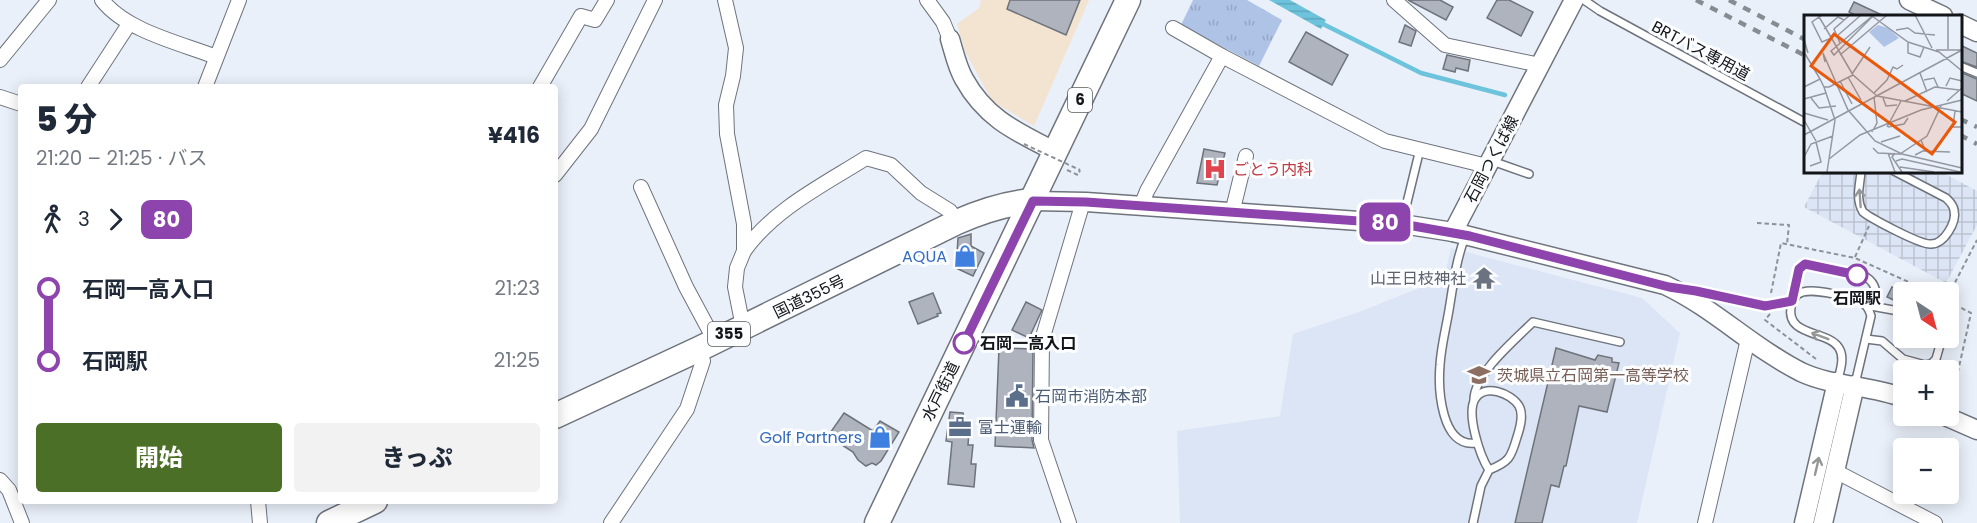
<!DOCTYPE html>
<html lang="ja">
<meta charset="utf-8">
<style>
:root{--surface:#fff;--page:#f2f2f3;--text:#1f2937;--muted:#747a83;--accent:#4c6f27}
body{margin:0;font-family:Poppins,"Noto Sans JP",sans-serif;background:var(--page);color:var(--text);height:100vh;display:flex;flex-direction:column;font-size:22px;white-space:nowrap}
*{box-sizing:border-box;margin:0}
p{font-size:20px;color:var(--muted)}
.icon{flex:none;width:33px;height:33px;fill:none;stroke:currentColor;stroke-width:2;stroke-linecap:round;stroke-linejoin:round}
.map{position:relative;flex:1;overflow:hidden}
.sheet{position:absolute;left:18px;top:84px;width:540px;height:420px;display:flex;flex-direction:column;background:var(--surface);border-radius:6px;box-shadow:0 3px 15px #0003}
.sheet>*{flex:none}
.badge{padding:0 12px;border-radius:9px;font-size:21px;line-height:39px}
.needle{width:39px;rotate:144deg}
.controls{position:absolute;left:1893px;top:282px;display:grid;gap:12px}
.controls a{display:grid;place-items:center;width:66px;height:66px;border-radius:6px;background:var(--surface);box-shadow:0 3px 15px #0003;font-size:30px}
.map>.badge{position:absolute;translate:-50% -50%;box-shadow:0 0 0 3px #fff}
.legs{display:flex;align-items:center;gap:9px;height:66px;padding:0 18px;font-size:20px}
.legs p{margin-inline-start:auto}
.overview{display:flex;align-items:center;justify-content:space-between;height:102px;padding:0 18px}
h1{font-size:33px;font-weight:800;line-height:45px}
.action{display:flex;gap:12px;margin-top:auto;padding:12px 18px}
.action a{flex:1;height:69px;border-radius:6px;background:var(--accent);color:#fff;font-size:24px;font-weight:800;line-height:69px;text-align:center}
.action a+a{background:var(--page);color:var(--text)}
ul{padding:0 18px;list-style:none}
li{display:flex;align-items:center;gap:21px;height:72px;font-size:22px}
li i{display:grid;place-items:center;width:9px;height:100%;margin:0 8px;background:currentColor}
li i::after{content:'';width:15px;height:15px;margin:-8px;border:4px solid;border-radius:50%;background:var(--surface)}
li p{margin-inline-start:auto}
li:first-child i{background:linear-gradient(#0000 50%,currentColor 0)}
li:last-child i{background:linear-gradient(currentColor 50%,#0000 0)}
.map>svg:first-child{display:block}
.commercial{fill:#f3e3d1}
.industrial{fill:url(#industrial-grid)}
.built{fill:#dce5f5}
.park{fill:url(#park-tufts)}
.water{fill:url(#water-rules)}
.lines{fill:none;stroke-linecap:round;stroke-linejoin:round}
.stream{stroke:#6ec3dc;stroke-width:4.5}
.building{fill:#aeb3bd;stroke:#6e737b;stroke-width:1.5}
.lane-casing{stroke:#6e737c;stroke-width:10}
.street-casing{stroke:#6e737c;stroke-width:16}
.secondary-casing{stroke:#6e737c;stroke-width:21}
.highway-casing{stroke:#6e737c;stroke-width:27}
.path{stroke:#8d9198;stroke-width:2;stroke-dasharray:4.5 3;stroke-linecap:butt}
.lane{stroke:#fff;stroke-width:7}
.street{stroke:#fff;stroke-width:14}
.secondary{stroke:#fff;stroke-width:18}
.highway{stroke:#fff;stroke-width:24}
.rail{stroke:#878c92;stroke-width:4.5;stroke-dasharray:8 8;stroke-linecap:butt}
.path-bridge{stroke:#8d9198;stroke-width:2;stroke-dasharray:4.5 3;stroke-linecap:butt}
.oneway{stroke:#959697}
.line-1-casing{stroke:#fff;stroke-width:14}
.line-1{stroke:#8e44ad;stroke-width:9}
.stop-1-dot{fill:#fff;stroke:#8e44ad;stroke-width:3}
.labels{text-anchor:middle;stroke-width:6;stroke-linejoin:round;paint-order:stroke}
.shield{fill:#fcfdff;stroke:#595b5d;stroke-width:1.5}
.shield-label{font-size:15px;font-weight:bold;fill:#131518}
.street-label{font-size:16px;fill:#131518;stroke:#fcfdff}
.health-label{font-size:16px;fill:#be3a42;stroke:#fcfdff;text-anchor:start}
.shop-label{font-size:16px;fill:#366cbe;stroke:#fcfdff;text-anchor:end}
.worship-label{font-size:16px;fill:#5b616d;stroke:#fcfdff;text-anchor:end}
.stop-label{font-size:16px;font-weight:bold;fill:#131518;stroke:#fcfdff}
.education-label{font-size:16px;fill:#785e54;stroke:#fcfdff;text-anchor:start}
.service-label{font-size:16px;fill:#4e5e75;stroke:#fcfdff;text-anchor:start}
.inset-road{fill:none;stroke:#9498a0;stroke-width:1.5}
.view{fill:#e8590c;fill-opacity:0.15;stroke:#e8590c;stroke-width:3}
.inset-edge{fill:none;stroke:#131518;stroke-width:3}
</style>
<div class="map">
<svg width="1977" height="523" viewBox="0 0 1977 523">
<defs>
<pattern id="industrial-grid" width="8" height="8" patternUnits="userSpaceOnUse" patternTransform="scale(1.5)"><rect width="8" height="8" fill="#dce5f5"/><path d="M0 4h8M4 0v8" fill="none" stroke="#bcc4d1"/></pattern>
<pattern id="park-tufts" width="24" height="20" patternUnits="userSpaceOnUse" patternTransform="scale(1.5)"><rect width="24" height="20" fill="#afc3e6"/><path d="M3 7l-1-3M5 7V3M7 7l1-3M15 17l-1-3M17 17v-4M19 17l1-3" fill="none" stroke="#96a7c5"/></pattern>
<pattern id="water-rules" width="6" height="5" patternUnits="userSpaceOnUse" patternTransform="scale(1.5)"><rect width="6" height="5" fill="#6ec3dc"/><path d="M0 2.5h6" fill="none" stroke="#5ea7bc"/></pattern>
</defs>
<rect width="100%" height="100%" fill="#eaf0fa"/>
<path class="commercial" d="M981 0H1089L1034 126 992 101 965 51 957 24 979 8Z"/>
<path class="industrial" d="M1823 171H1940L1977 191V225L1946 283 1804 207Z"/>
<path class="built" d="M1451 248 1642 298 1680 333 1637 523H1180L1177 431 1280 416 1293 334 1359 312 1444 278Z"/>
<path class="park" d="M1193 0H1247L1282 20 1259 66 1181 25Z"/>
<path class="water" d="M1269 0H1290L1326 20 1321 29Z"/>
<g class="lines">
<path class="stream" d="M1319 22 1421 73 1505 95"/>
</g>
<g class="building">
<path d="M1010 0H1080L1066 35 1007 9Z"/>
<path d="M1408 0H1440L1453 7 1446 20Z"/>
<path d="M1497 0H1509L1533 12 1521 36 1487 18Z"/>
<path d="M1854 2 1884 16H1857L1849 12Z"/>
<path d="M1405 25 1416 31 1411 46 1399 42Z"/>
<path d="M1306 32 1348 55 1332 85 1289 62Z"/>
<path d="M1960 45 1977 53V67L1960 61Z"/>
<path d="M1447 55 1470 60 1468 71 1456 68 1455 72 1443 69Z"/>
<path d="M1960 72 1977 79V101L1960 93Z"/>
<path d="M1204 149 1225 153 1217 185 1197 183Z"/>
<path d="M971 234V246L984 253 973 276 956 268 958 238Z"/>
<path d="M1892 287 1904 293V305L1887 297Z"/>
<path d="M933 293 941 313 937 314 938 316 918 324 909 302Z"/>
<path d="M1026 302 1042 310 1029 338 1012 330Z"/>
<path d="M999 348 1033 349 1032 440 1034 448 995 446Z"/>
<path d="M1556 348 1595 360 1598 355 1612 358V362L1619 363 1607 412 1579 406 1566 466H1564L1559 487 1551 485 1542 523H1515Z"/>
<path d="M950 412 963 413 969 431 968 445H973L971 464H976L974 487 948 484 952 442 946 441Z"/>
<path d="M844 413 873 431 880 421 899 432 881 461 876 465 872 463 866 466 858 460 853 452 828 436Z"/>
</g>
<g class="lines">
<g class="lane-casing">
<g id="lane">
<path d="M1584 0 1600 11 1806 123"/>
<path d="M1960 66 1977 73"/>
<path d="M1492 161 1529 174"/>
<path d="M1861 171C1860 186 1855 198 1863 212 1872 219 1919 244 1930 244 1944 245 1957 222 1954 210 1953 204 1950 202 1946 198L1894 171"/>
<path d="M1402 223 1420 149"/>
<path d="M1465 237C1456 260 1453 286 1449 310 1446 328 1441 347 1440 365 1438 389 1441 448 1476 443"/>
<path d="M1687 290C1726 295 1751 311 1792 301L1799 269 1805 264 1866 277C1877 284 1877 294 1875 306"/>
<path d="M1871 306 1904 312"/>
<path d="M1866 339 1882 341 1903 359 1925 365 1931 364 1936 359 1942 338"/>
<path d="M1838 380C1840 370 1845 358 1839 348 1828 330 1786 337 1791 307 1792 302 1793 299 1797 295 1808 285 1845 297 1859 300 1866 305 1869 308 1871 316L1855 384"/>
<path d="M1474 399C1475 373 1515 340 1533 322L1620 342"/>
<path d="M1473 523 1481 486 1489 470C1480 456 1466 414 1475 399 1484 383 1511 393 1519 406 1524 415 1520 428 1517 437 1511 458 1509 462 1489 470"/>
</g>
</g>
<g class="street-casing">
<g id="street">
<path d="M102 0C126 31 180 43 216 57"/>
<path d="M725 0 736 48 733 76 726 105 727 134 744 224V251L737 268 735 287 743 327"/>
<path d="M927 0 943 22 950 39"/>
<path d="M1394 0 1445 45 1540 65"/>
<path d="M1173 28 1222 56 1385 141 1487 166"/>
<path d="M0 60 49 0"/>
<path d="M88 87 129 24"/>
<path d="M205 87 239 0"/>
<path d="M540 87 581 16 595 20 607 0"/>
<path d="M0 97 21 104"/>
<path d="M555 175 591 129 655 0"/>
<path d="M641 187 686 287 715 341"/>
<path d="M1141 206 1147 191 1222 56"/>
<path d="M1232 213 1246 156"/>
<path d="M744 251C774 209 823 185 866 158L891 165 921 193 950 211 957 222"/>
<path d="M1835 471 1935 523"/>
<path d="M0 480 9 490 22 523"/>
<path d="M258 501 260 523"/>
<path d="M611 523 687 409 703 361 699 349"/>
<path d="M1069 523 1041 440 1042 340 1083 202"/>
<path d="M1705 523 1748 339"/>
</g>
</g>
<g class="secondary-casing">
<g id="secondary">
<path d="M1909 0 1943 16"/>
<path d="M1960 24 1977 32"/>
<path d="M950 39C954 52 957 67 964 79 986 119 1017 132 1056 152"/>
<path d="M1033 201 1086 202 1402 224 1453 232 1665 285C1714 308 1753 348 1801 372 1833 387 1871 385 1904 398"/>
<path d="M1453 232 1574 0"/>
<path d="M1945 416 1977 430"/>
<path d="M1804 523 1837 382"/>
<path d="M1823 523 1855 385"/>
</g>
</g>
<g class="highway-casing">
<g id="highway">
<path d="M555 416 699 349 957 222C982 211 1006 203 1033 201"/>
<path d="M329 523 375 501"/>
<path d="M877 523 1128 0"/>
</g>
</g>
<g class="path">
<path d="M1067 170 1078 175 1080 170"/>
<path d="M1757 223 1789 225 1787 244"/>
<path d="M1855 257 1869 226"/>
<path d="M1771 293 1781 243 1855 258 1931 292"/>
<path d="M1948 296 1977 240"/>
<path d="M1948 301 1971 313 1951 403"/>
<path d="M1770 314 1765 320 1816 359V362"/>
</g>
<use href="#lane" class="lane"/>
<use href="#street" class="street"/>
<use href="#secondary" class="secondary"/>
<use href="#highway" class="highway"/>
<g class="rail">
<path d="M1696 0 1806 56"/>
<path d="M1729 0 1806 40"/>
<path d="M1960 119 1977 127"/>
<path d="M1960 135 1977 144"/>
</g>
<path class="path-bridge" d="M1024 144 1080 170"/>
</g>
<defs><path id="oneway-shaft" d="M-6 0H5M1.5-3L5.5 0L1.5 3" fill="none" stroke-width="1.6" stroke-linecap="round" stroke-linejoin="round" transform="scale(1.5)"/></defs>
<g class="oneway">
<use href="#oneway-shaft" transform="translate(1860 198) rotate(-94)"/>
<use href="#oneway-shaft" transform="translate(1820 336) rotate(-159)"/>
<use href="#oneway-shaft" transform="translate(1817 466) rotate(-77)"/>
</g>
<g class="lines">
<g class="line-1-casing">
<path id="line-1" d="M964 343 1033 201 1086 202 1402 224 1470 236 1669 287 1696 291 1765 306 1792 301 1799 269 1805 264 1857 275"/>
</g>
<use href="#line-1" class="line-1"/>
</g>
<defs>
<g id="hospital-bare" transform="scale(1.8)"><path d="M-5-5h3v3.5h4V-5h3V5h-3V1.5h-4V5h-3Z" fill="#e0444e" stroke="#fcfdff" stroke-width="2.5" paint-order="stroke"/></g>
<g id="shop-bare" transform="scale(1.8)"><path d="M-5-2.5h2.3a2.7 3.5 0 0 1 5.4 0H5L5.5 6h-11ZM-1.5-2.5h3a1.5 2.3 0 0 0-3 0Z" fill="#3f7fe0" stroke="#fcfdff" stroke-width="2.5" paint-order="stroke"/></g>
<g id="temple-bare" transform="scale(1.8)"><path d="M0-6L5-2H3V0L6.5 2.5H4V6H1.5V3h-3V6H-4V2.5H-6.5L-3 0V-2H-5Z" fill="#6b7280" stroke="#fcfdff" stroke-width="2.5" paint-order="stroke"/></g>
<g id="school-bare" transform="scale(1.8)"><path d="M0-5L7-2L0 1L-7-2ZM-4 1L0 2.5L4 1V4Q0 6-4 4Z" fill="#8d6e63" stroke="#fcfdff" stroke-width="2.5" paint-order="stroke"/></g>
<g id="civic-bare" transform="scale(1.8)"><path d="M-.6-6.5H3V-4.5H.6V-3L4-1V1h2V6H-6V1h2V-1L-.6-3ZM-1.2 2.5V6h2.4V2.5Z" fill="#5c6f8a" stroke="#fcfdff" stroke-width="2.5" paint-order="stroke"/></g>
<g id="office-bare" transform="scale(1.8)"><path d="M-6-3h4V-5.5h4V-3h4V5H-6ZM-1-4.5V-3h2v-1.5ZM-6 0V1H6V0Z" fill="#5c6f8a" stroke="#fcfdff" stroke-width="2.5" paint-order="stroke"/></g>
</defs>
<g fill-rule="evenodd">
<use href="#hospital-bare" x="1215" y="169"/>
<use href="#shop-bare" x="965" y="256"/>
<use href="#temple-bare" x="1484" y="278"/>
<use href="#school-bare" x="1479" y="375"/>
<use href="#civic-bare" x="1017" y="396"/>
<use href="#office-bare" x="960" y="427"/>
<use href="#shop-bare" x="880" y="437"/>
</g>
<g class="stop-1-dot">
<circle cx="1857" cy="275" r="10"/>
<circle cx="964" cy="343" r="10"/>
</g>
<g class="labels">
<g class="shield">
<rect x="1068" y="88" width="24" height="24" rx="4.5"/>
<rect x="708" y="322" width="42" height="24" rx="4.5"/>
</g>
<g class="shield-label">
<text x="1080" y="105">6</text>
<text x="729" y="339">355</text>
</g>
<g class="street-label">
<text transform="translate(1701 50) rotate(28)" y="6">BRTバス専用道</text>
<text transform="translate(1491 159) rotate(-62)" y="6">石岡つくば線</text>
<text transform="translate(809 296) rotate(-26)" y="6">国道355号</text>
<text transform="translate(940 391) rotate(-64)" y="6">水戸街道</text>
</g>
<g class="health-label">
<text x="1233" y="175">ごとう内科</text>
</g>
<g class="shop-label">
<text x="947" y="262">AQUA</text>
<text x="862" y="443">Golf Partners</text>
</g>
<g class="worship-label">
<text x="1466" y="284">山王日枝神社</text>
</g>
<g class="stop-label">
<text x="1857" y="304">石岡駅</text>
<text x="980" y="349" text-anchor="start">石岡一高入口</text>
</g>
<g class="education-label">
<text x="1497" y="381">茨城県立石岡第一高等学校</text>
</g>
<g class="service-label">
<text x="1035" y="402">石岡市消防本部</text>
<text x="978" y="433">富士運輸</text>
</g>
</g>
<g transform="translate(1804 15)">
<rect width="158" height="158" fill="#eaf0fa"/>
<path d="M74 10 84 13 95 23 80 32 65 17Z" fill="#afc3e6"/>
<path class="inset-road" d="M14 0 49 60M18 0 8 7 18 27 25 24M111 0 128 33M68 1 104 27 135 37 158 56M69 1 30 40 27 36 67 2 70 0M20 14 34 2 40 5M92 15 104 13 111 18 131 20M33 21 57 0M0 24 4 38 0 28M36 28 30 14 46 0M104 28V38L116 42 120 32M144 34V0M132 35H157M0 37 16 64M36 40 83 0M21 47 19 38 44 95 71 126 98 139 158 153M116 58 123 77M48 59 66 32M44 62 57 85M120 65 130 63 134 72M36 66 48 89M142 71 146 63 158 66M0 72 16 64 20 72H25L49 60 73 81M20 72 31 105 23 157M70 78 83 65 89 52 93 54 99 50M73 81 158 97M7 83 15 93 32 91M79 83 82 91 93 90M0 84 22 78M101 86 131 72 155 75M143 86 158 73M151 96 149 112H158M0 98 24 105M0 105 12 126M83 112 97 86M84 112 100 109 104 103M68 117 73 108 70 82M0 120 158 35M77 127 96 121M69 133 74 138 96 139 123 121 137 91M120 136 146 137M84 138 91 157M91 138 88 142 98 157M111 140 121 135 117 125M0 142 7 129 29 121M25 144 56 120 117 95 158 85M92 146 98 144 156 157M6 151 17 147 12 127M96 152 130 157"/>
<path class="view" d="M30 19 151 107 128 139 7 51Z"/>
<rect width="158" height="158" class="inset-edge"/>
</g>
</svg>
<div class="controls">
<a><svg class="needle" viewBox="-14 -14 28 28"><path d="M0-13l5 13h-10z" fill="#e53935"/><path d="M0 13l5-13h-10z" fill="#747a83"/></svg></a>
<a>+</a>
<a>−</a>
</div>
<b class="badge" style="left:1385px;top:222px;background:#8e44ad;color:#fff">80</b>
<section class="sheet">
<div class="overview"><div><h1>5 分</h1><p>21:20 – 21:25 · バス</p></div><b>¥416</b></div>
<div class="legs"><svg class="icon" aria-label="walk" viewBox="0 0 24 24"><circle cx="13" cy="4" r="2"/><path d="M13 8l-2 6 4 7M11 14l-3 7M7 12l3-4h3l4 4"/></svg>3<svg class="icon" aria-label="forward" viewBox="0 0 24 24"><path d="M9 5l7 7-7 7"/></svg><b class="badge" style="background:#8e44ad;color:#fff">80</b></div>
<ul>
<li><i style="color:#8e44ad"></i><b>石岡一高入口</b><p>21:23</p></li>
<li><i style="color:#8e44ad"></i><b>石岡駅</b><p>21:25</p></li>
</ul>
<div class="action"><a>開始</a><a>きっぷ</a></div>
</section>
</div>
